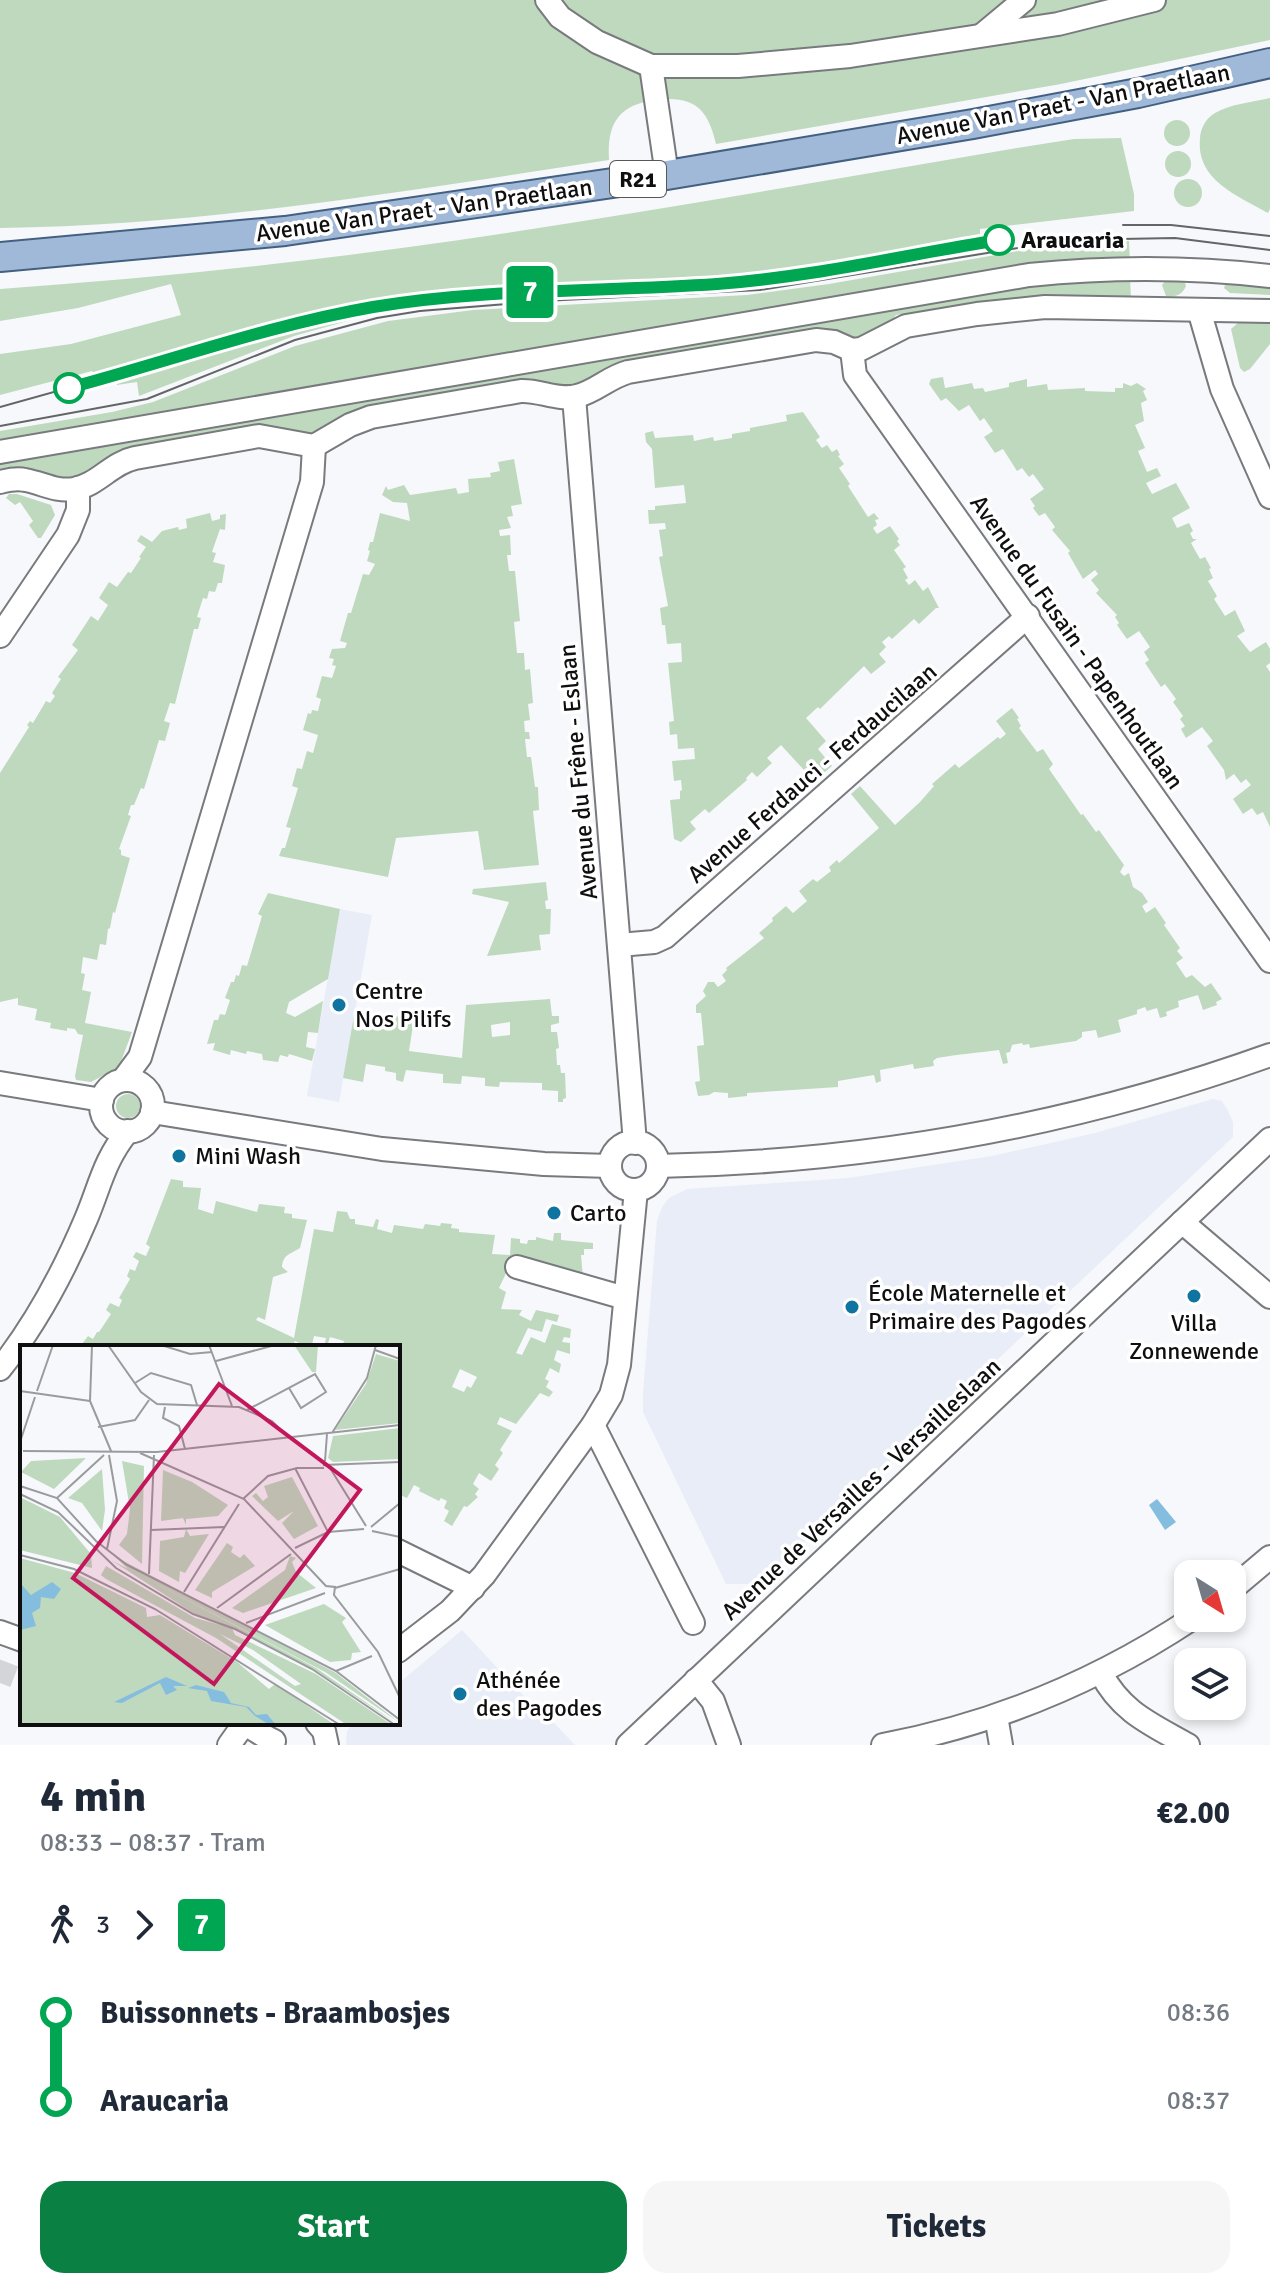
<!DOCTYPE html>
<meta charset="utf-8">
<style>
:root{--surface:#fff;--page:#f6f6f7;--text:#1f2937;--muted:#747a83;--accent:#0b8043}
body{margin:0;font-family:Signika,sans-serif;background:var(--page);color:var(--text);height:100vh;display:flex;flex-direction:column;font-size:30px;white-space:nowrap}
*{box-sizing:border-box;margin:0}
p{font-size:26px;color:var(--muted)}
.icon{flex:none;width:44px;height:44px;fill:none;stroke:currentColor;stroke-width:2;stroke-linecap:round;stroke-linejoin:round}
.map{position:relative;height:1745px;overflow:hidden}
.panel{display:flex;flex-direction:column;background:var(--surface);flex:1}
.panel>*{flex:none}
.badge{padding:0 16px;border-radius:6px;font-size:28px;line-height:52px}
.needle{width:52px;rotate:143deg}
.fabs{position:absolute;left:1174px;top:1560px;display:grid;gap:16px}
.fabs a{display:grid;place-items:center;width:72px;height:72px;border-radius:16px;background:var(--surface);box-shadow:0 4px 12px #0003;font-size:40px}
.map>.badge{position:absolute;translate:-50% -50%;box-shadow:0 0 0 4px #fff}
.legs{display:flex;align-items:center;gap:12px;height:88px;padding:0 40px;font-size:26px}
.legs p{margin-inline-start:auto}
.summary{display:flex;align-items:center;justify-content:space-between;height:136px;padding:0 40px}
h1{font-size:44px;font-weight:800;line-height:60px}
.button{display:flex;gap:16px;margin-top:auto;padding:16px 40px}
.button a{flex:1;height:92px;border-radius:24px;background:var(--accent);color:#fff;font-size:32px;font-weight:800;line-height:92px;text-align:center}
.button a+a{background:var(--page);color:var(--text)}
ul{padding:0 40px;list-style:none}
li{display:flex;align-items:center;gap:28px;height:88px;font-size:30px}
li i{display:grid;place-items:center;width:12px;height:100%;margin:0 10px;background:currentColor}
li i::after{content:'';width:20px;height:20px;margin:-10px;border:6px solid;border-radius:50%;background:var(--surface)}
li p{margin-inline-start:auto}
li:first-child i{background:linear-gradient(#0000 50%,currentColor 0)}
li:last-child i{background:linear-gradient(currentColor 50%,#0000 0)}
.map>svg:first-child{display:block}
.built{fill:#e8edf7}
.green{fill:#bfd9bf;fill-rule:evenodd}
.water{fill:#85bdde}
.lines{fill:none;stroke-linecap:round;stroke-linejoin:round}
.minor-tunnel{stroke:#d4d5d8;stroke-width:22;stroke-dasharray:22 11;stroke-linecap:butt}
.minor-casing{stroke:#787a7d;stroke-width:26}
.major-casing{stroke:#446081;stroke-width:32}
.minor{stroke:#fff;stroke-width:22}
.major{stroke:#a0b9d8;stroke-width:28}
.tram{stroke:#646566;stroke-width:2}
.line-1-casing{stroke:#fff;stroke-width:18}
.line-1{stroke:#00a651;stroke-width:12}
.stop-1-dot{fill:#fff;stroke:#00a651;stroke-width:4}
.poi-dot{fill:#1074a0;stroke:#fff;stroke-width:3}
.labels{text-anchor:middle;stroke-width:7;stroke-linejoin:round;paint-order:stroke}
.shield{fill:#fff;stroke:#575758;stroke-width:2}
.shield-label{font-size:22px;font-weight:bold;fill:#0f0f10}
.street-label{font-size:24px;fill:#0f0f10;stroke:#fff}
.stop-label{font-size:24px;font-weight:bold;fill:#0f0f10;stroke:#fff;text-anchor:start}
.poi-label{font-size:24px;fill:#0f0f10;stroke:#fff;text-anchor:start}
.inset-road{fill:none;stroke:#9a9b9d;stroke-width:2}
.view{fill:#c2185b;fill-opacity:0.15;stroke:#c2185b;stroke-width:4}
.inset-edge{fill:none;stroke:#0f0f10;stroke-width:4}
</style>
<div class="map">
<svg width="1270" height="1745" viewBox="0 0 1270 1745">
<rect width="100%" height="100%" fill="#f7f8fb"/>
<g class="built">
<path d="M340 909 372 915 339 1102 307 1096Z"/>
<path d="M1213 1099 1222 1101 1227 1109 1233 1122V1137L760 1584H726L643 1412V1393L657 1221 662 1207 669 1198 687 1189 848 1178 992 1156 1095 1133Z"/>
<path d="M462 1630 533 1706 536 1704 575 1745H346L347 1731 353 1723H398V1684Z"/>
</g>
<g class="green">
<path d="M0 0H1270V40L1061 84 716 144C708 108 693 95 655 100 618 105 607 124 609 160 407 191 205 225 0 228Z"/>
<path d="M1270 98V209L1268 213C1238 196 1196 180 1200 139 1200 129 1206 118 1215 113 1230 104 1253 102 1270 98Z"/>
<circle cx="1177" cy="133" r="13"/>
<path d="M1121 138 1134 194V211L980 229V236L760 274 452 292 393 298 336 311 95 377 92 371 0 395V354L71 344 181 315 171 284 78 308 0 321V289C137 279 273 266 409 247 613 219 815 182 1017 148L1074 139Z"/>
<circle cx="1178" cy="164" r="13"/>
<circle cx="1188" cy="193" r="14"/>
<path d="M1129 241 1130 264 0 445V431L112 412 153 402 295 346 388 321 473 310 747 295 829 284 1030 249Z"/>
<path d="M1130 276 1131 301 1123 296C1046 293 972 302 896 315L884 330 862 340 808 330 788 333 620 363 579 388 521 385 516 380 365 407V413L319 437 260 426 147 445 73 483 11 474 10 467 0 469V458L989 287Z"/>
<path d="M1167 279 1184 280 1186 286C1183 294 1175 298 1166 296L1162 285Z"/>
<path d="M1226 282 1270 284V295L1230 293 1224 288Z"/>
<path d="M390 309 294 336 139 396 137 382 117 385 116 380 328 321Z"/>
<path d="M1240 321 1270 322V344L1250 369 1244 372 1240 368 1231 329Z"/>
<path d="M943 377 945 388 972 383 974 389 983 388 985 392 1009 387V383L1027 379V387L1047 384 1048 390 1085 388V391L1115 392V388H1123V383L1131 386 1137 383 1146 389 1143 391 1147 400 1141 403 1144 421 1135 425 1145 448 1138 451 1147 472 1157 468 1161 476 1146 483 1152 494 1176 483 1190 508 1172 518 1177 528 1189 523 1193 531 1190 533 1193 539H1197L1191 543 1200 559 1205 557 1211 568 1209 569 1213 578 1208 581 1217 596 1214 599 1225 616 1235 610 1245 631 1237 636 1250 652 1266 642 1270 649V663L1266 666 1270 672V827L1263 812 1257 815 1252 808 1243 814 1233 799 1251 785 1246 779 1241 783 1234 774 1226 780 1224 770 1207 746 1213 741 1202 727 1186 738 1181 729 1185 726 1180 719 1183 716 1173 702 1176 699 1165 684 1161 687 1145 663 1149 660 1144 652 1150 647 1139 631 1127 639 1117 625 1119 623 1115 617 1117 615 1096 593 1099 590 1091 580 1098 574 1095 570 1083 579 1068 553 1070 551 1052 530 1055 527 1045 513 1039 516 1033 508 1035 506 1030 499 1044 489 1033 474 1029 477 1022 468 1017 471 1003 449 995 453 984 437 993 431 984 418 980 421 969 405 959 411 946 398 941 401 929 384 931 379Z"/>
<path d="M803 412 820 437 816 440 822 448 827 445 832 452 837 449 840 455 838 456 844 464 839 468 850 484 848 486 868 517 874 513 879 519 875 520 877 525 873 528 877 534 890 526 899 539 897 541 900 545 894 550 906 567 903 569 908 578 905 580 909 585 915 580 923 591 928 587 939 608H936L919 624 914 619 892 639 889 636 882 642 886 647 879 654 886 662 871 674 864 666 820 709 818 707 806 718 826 741 818 749 832 766 814 781 781 745 767 758 772 763 757 777 752 772 746 778 747 780 709 813 705 809 690 822 696 829 681 842 674 839 670 800 680 799V791L682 790 681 780 674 781 672 761 695 759 694 748 678 749 677 734 670 735 669 722 674 721 668 663 682 662 681 643 667 644 665 625H662L660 608 668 606 659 557 663 556 659 530 666 529 665 523 649 524 648 510H655V506L686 503 684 485 655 488 652 449 646 442 645 433 653 431 655 438 693 435 694 441 713 437 714 441 732 438V434L750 431V428L787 421 786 415Z"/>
<path d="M514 459 522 504 511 506 513 516 507 517 511 528 499 530 500 536 510 535 511 555H507L509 571H515L520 621 514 622 517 653H524L525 670 530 669 533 703 528 704 530 720 524 721 525 732H529L530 739H525L527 757H531L535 787H538L539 810 533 811 539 865 484 870 478 831 396 838 388 877 279 856 282 848H285L291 828 286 827 298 788 292 786 297 768 302 769 307 751 313 753 318 735 303 730 308 713 311 714 312 710 318 711 321 699 316 697 322 676 332 678 336 666 332 665 334 659 329 658 332 649 345 648 347 643 340 641 348 613H351L363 574 369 575 375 564 367 561 370 551 368 550 370 542H373L380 513 410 521 407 503 393 502 382 495 386 486 388 490 404 485 410 495 456 488 458 494 469 492 468 479 491 477 490 473 500 471 498 462Z"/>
<path d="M9 494H17L51 505 55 515 41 538H38L29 525 33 521 20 502 15 505 6 498Z"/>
<path d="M210 513 212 521 220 519V515L226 514 225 530 220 529 212 552 216 553 213 562 225 565 222 583H218L215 592 209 591 207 599 203 598 197 617 201 618 198 629H194L175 704 170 703 164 721 170 723 165 741 159 740 144 789 141 788 134 805H131L128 815 131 816 119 849 121 850V855L130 858 115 913 113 912 110 928 108 929 106 945 100 944 97 960 83 957 81 973 85 974 82 990 91 992 85 1023 132 1032 119 1067 91 1082 76 1080 75 1076 83 1035 78 1034 75 1029 67 1028V1031L50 1028 51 1023 35 1020 37 1009 18 1005V998L0 1002V773L29 727 27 725 30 721 33 723 46 701 50 703 55 696 52 693 61 679 58 677 78 650 72 645 91 616 98 621 108 605 99 598 109 582 117 587 128 572 131 573 141 558 139 557 146 547 137 541 141 535 152 542 162 531 178 527 179 530 187 528 186 519Z"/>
<path d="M1012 708 1019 718 1017 719 1021 726 1019 728 1037 752 1043 749 1053 764 1049 769 1081 815 1083 814 1096 832 1099 830 1124 865 1120 872 1124 876 1129 873 1133 887 1142 893 1148 902 1142 906 1146 913 1155 907 1166 923 1164 925 1180 948 1177 951 1183 958 1176 963 1186 978 1192 975 1205 987 1211 983 1222 999 1216 1002 1217 1005 1203 1010 1198 995 1178 1001 1179 1007 1166 1012 1167 1016 1160 1018 1157 1008 1147 1011 1145 1007 1137 1010V1014L1118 1020 1121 1032 1098 1038 1096 1030 1082 1032V1037L1076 1041 1030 1048 1029 1044 1023 1045 1022 1043 1012 1045 1010 1052 1006 1053 1008 1063 1003 1064 999 1050C977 1053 959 1054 937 1058L933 1061 934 1066 914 1069 913 1064 880 1070 881 1081 876 1083 874 1075 838 1081V1087L747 1093V1096L728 1098V1093L714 1092 709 1095 698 1096 695 1082 700 1081 697 1046 704 1045 701 1013H696V1005L706 996 703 991 708 982H714L718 987 726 981 722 975 727 970 726 968 764 938 759 933 773 921 772 918 786 906 793 913 807 901 799 891 813 879 817 882 831 871 829 867 837 860 839 863 879 828 851 794 860 786 895 825 920 802 934 786 932 784 955 764 959 768 998 737 1000 739 1006 734 996 721Z"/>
<path d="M546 882 548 900 545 901 546 909H551L550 934 539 935 541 950 487 956 509 902 472 894 473 889Z"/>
<path d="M268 893 340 909 328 979 289 1002 286 1013 295 1017 323 1001 318 1033 308 1032 306 1047 315 1049 312 1061 289 1054 288 1057 280 1055 278 1062 263 1060 262 1054 247 1051 246 1054 231 1050 230 1055 213 1050 215 1043 207 1044 214 1020H218L220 1014 225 1015 230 1000 225 998 231 982H234L236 975 239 976 242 965 247 966 262 916 258 914Z"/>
<path d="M550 999 552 1016H559V1023L551 1025V1032H557L559 1048 556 1049 557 1065H560L561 1073H565L566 1098 563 1099V1102H558V1091L542 1090V1083L500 1082 499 1087 485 1086V1078L462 1076 461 1084 443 1083V1074L406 1070 403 1082 396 1080V1073L385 1071V1067L366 1064 363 1082 343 1078 355 1010 414 1019 409 1051 462 1058 466 1005ZM510 1022V1035L492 1037 491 1025Z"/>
<circle cx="128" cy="1106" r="12"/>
<path d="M171 1179 183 1181V1187L201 1188 198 1209 213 1214 216 1201 257 1212 259 1204 285 1207 284 1213 292 1214V1218L307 1220 300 1248C291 1254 283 1254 282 1267L288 1272 273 1277 265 1320 258 1317 256 1320 294 1338 314 1229 333 1232 337 1211 347 1212 350 1219H355V1224L373 1227 376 1219 379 1220 377 1229 392 1233 394 1225 423 1229 425 1224 440 1226 441 1223 452 1224 451 1228 459 1229V1232L495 1235 492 1254 510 1255 511 1238 520 1239V1243L527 1244 528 1240H536V1237L553 1241 554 1233H561V1240L593 1243V1249H584V1255H581L583 1278 509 1267 499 1288 506 1292 501 1309 522 1310 519 1315 531 1321 536 1310 559 1315 557 1322 546 1319 542 1332 528 1328 516 1353 522 1355 531 1337 545 1343 552 1324 571 1329 570 1338 564 1337 562 1342 570 1343V1354L557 1350 554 1360 561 1364 559 1373 550 1368 545 1379 549 1381 546 1387 553 1392 549 1397 540 1393 516 1424 500 1417 497 1424 512 1431 500 1450 503 1453 495 1465 499 1469 491 1481 479 1473 473 1484 479 1489 475 1494 478 1497 467 1507 464 1506 452 1526 444 1521 449 1511 444 1508 447 1501 441 1498 439 1501 419 1491 420 1488 414 1485 407 1498 398 1494V1347H342L344 1341 330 1337 327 1347H324L326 1338 314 1336 312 1345 317 1347H302L303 1345 295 1341 292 1347H88L82 1344 88 1336 93 1339 97 1332H99L111 1314 106 1310 110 1303 119 1307 122 1300 119 1298 130 1279 127 1276 130 1269 135 1271 139 1261 133 1257 136 1252 146 1256 150 1247 146 1244ZM460 1369 477 1377 471 1388 467 1386 464 1392 452 1387Z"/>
</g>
<path class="water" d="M1157 1499 1176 1522 1165 1530 1149 1505Z"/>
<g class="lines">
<path class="minor-tunnel" d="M0 1683 10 1657"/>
<g class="minor-casing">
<g id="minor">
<path d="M547 0 560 17 597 42 651 66H738L850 56 1058 24 1154 0"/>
<path d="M982 35 1024 0"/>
<path d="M651 66 667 175"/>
<path d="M1199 310 1222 389 1270 497"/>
<path d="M852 350 855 375 1270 961"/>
<path d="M574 397 635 1143"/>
<path d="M0 452 1029 275C1108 267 1191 267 1270 276"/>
<path d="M0 482C8 480 17 478 25 480 43 483 55 492 74 489 98 485 111 463 135 458L259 436 314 446 350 425 371 417 521 391C540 390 558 401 577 396 595 392 609 377 628 372L816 340 834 342 852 350 861 349 906 326 977 314 1045 307 1270 311"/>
<path d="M0 636 68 535 78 510V488"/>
<path d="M619 945 654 942 665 937 1028 616"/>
<path d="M123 1080 140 1057 312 482 314 446"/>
<circle cx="127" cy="1106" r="26"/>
<path d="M0 1083 102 1100"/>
<path d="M152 1112 382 1149 544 1164 610 1166"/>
<circle cx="634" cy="1166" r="24"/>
<path d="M658 1166C867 1162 1072 1126 1270 1055"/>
<path d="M1182 1222 1270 1297"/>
<path d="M517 1267 625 1298"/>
<path d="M0 1369C35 1325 64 1271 86 1219 100 1186 104 1160 128 1131"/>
<path d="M593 1425 693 1623"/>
<path d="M398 1551 473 1588"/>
<path d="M1232 1589 1270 1557"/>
<path d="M0 1632 22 1640"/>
<path d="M398 1651 450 1611 484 1575 593 1425 611 1395 619 1365 636 1190"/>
<path d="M1101 1673C1121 1712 1151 1724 1188 1745"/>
<path d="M696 1680 713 1701 729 1745"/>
<path d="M996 1716 1001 1745"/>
<path d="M242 1723C254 1728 262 1736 274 1741"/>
<path d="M317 1723 324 1731 327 1745"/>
<path d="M229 1745 244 1724"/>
<path d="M628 1745 1270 1139"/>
<path d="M883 1745C995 1724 1098 1681 1193 1618"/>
</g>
</g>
<g class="major-casing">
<path id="major" d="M0 257 285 231 667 175 973 124 1138 93 1270 63"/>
</g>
<use href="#minor" class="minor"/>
<use href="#major" class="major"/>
<g class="tram">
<path d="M1123 225H1171L1270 236"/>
<path d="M0 407 304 322 380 306"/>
<path d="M0 426 147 399 295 340 377 318 420 311 544 301 760 290 1067 240 1175 238 1270 250"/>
</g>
</g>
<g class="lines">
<g class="line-1-casing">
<path id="line-1" d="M69 388C170 361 270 325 373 307 487 288 603 292 717 284 812 277 905 255 999 240"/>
</g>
<use href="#line-1" class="line-1"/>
</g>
<g class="stop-1-dot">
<circle cx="999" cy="240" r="14"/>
<circle cx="69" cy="388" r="14"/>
</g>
<g class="poi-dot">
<circle cx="339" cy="1005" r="8"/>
<circle cx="179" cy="1156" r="8"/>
<circle cx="554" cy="1213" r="8"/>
<circle cx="1194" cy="1296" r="8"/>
<circle cx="852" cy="1307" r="8"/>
<circle cx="460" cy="1694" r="8"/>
</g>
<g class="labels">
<rect class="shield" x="610" y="161" width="56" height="36" rx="6"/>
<g class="shield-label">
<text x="638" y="187">R21</text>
</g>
<g class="street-label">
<text transform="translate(1063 104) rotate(-11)" y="8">Avenue Van Praet - Van Praetlaan</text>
<text transform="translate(424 210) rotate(-8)" y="8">Avenue Van Praet - Van Praetlaan</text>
<text transform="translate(1077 642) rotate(55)" y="8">Avenue du Fusain - Papenhoutlaan</text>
<text transform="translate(578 772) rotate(-95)" y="8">Avenue du Frêne - Eslaan</text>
<text transform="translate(812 773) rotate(-41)" y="8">Avenue Ferdauci - Ferdaucilaan</text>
<text transform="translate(861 1489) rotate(-43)" y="8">Avenue de Versailles - Versailleslaan</text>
</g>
<g class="stop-label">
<text x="1021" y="248">Araucaria</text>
</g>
<g class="poi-label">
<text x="355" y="999">Centre<tspan x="355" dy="28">Nos Pilifs</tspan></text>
<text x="195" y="1164">Mini Wash</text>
<text x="570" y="1221">Carto</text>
<text x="868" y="1301">École Maternelle et<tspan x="868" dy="28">Primaire des Pagodes</tspan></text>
<text x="1194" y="1331" text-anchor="middle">Villa<tspan x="1194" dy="28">Zonnewende</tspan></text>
<text x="476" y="1688">Athénée<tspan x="476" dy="28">des Pagodes</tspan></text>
</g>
</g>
<g transform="translate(20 1345)">
<rect width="380" height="380" fill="#f7f8fb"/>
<path d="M274 0H298L296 27H292ZM356 9 380 16V78L315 85 346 39ZM380 83V114L313 117 308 113 313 91ZM66 113 34 144 1 127 11 116ZM102 116 124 121 122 219 99 200 107 189 110 164ZM82 124 85 165 82 186 62 158 48 153ZM143 125 172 137 208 160 198 171 166 174V180L163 173 141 176ZM272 132 298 181 274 194 262 178 274 166 258 176 232 151 236 148 243 156 248 152 244 141ZM0 152 40 172 71 209 72 223 0 205ZM166 184 170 191 189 189 165 228 160 226 159 237 139 226 140 196 164 192ZM207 198 213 202 211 207 220 213 224 209 235 221 192 247V253L175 245ZM94 211 316 328 380 378 305 327 108 224ZM270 211 276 213 272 217 276 227 296 243 223 268 212 263 265 225ZM0 213 55 228 126 263 127 272 140 270 217 317 249 344 255 339 315 380H0ZM91 215 296 323 379 380 296 326 216 284 173 268ZM86 221 175 273 212 283 215 290 296 329 372 380H327L196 293 86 234 81 230ZM200 289 233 305 281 339 275 341ZM304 259 326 273 322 277 341 307 332 308 331 315 310 317 245 280Z" fill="#bfd9bf" fill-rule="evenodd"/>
<path d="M32 237 41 244 34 254 21 252 20 263 12 268 16 281 0 285V238L11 250ZM146 332 167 341H153L157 345 146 350 140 338 102 358 94 357ZM176 340 204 347 211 358 229 362 236 370 247 369 256 380H250L235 371 226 362 191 356 187 346 168 343Z" fill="#85bdde"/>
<path class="inset-road" d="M72 0 70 56 91 106M88 0 121 47 137 59 219 62 252 76 269 93M141 0 170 9 192 7M189 0 212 61M355 5 380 14M196 16 255 0M115 38 131 28 171 40 177 60M0 46 70 56M17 46 33 0M145 62 143 73 159 81 165 104M227 65 295 29 306 47 281 63 269 43M78 82 115 75 129 55M312 88 347 33 356 0M0 97 15 52M3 106 137 107 380 80M120 108 224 154 306 241 315 242 314 250 358 307 380 353M305 116 307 89M310 121 303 120 380 117M275 123 308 187M310 123 346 181M0 141 37 153 76 196 107 220 316 326 380 375M0 149 38 167 96 223 173 269 215 284 292 324 375 380M37 153 84 110M223 154 248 131 277 123H304M351 182 380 158M131 185 204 182M352 186 380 192M275 203 308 187 344 184M87 204 97 156 89 110M0 210 54 224 135 264 320 380M129 229 134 110M315 243 380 224M164 247 219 159M197 263 271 209M226 278 305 248M316 326 352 311"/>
<path class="view" d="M199 39 340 145 194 339 53 233Z"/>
<rect width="380" height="380" class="inset-edge"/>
</g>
</svg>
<div class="fabs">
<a><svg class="needle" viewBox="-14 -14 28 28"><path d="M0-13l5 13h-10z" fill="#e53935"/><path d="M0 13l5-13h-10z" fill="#747a83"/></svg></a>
<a><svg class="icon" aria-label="layers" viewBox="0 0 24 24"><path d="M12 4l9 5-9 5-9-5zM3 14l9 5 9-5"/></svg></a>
</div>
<b class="badge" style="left:530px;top:292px;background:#00a651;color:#fff">7</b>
</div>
<section class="panel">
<div class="summary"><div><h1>4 min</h1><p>08:33 – 08:37 · Tram</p></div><b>€2.00</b></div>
<div class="legs"><svg class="icon" aria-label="walk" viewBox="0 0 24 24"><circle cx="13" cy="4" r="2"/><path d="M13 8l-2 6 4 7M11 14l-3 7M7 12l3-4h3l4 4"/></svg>3<svg class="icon" aria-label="forward" viewBox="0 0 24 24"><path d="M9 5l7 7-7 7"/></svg><b class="badge" style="background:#00a651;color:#fff">7</b></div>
<ul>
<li><i style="color:#00a651"></i><b>Buissonnets - Braambosjes</b><p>08:36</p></li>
<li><i style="color:#00a651"></i><b>Araucaria</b><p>08:37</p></li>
</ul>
<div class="button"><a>Start</a><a>Tickets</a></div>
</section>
